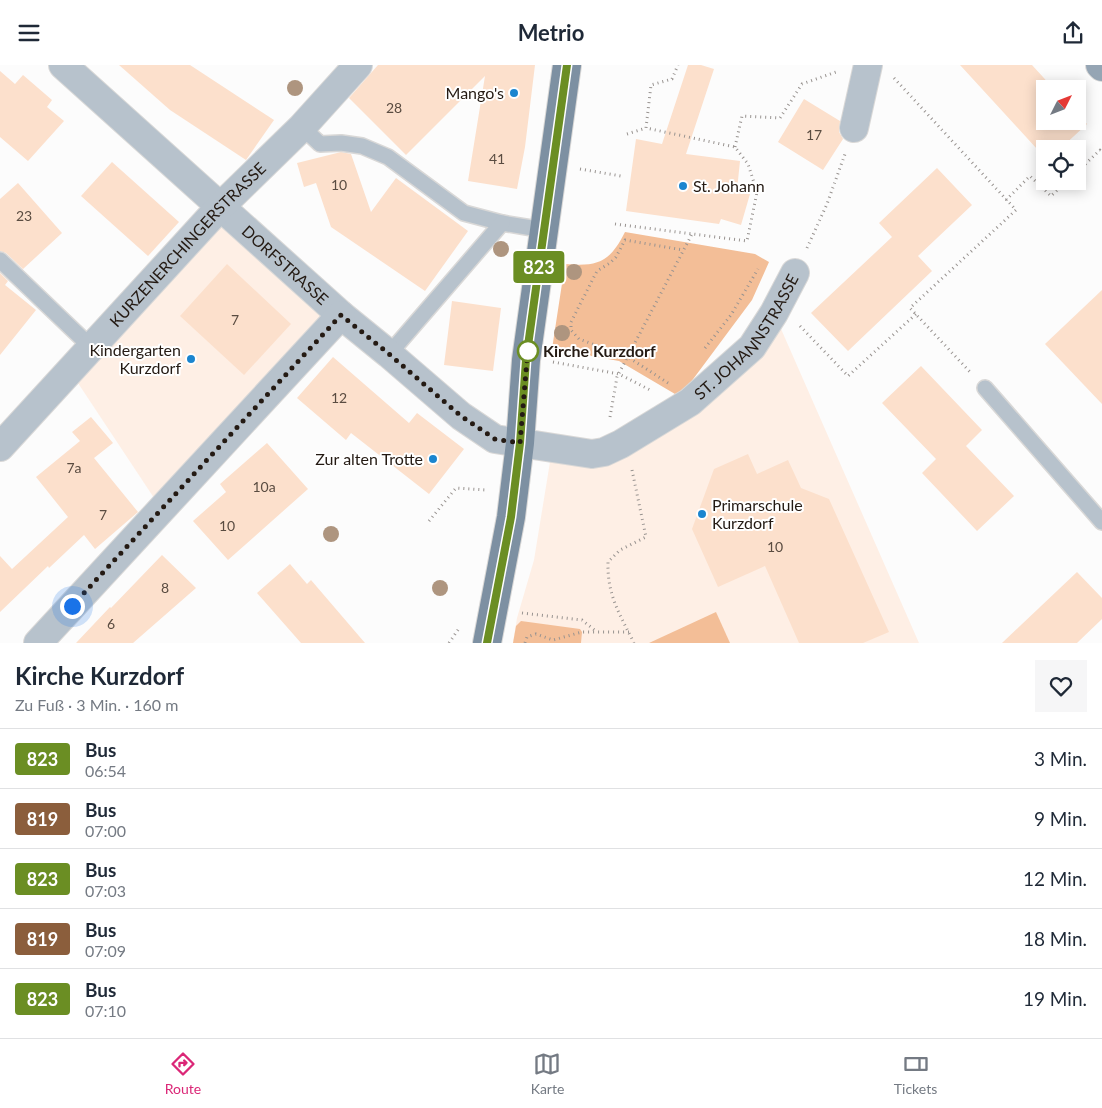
<!DOCTYPE html>
<html lang="de">
<meta charset="utf-8">
<style>
:root{--surface:#fff;--page:#f6f6f7;--text:#1f2937;--muted:#747a83;--line:#e0e1e3;--accent:#db2777}
body{margin:0;font-family:Lato,sans-serif;background:var(--page);color:var(--text);height:100vh;display:flex;flex-direction:column;font-size:19px;white-space:nowrap}
*{box-sizing:border-box;margin:0}
p{font-size:16px;color:var(--muted)}
.icon{flex:none;width:28px;height:28px;fill:none;stroke:currentColor;stroke-width:2;stroke-linecap:round;stroke-linejoin:round}
.map{position:relative;height:578px;overflow:hidden}
.side{display:flex;flex-direction:column;background:var(--surface);flex:1}
.side>*{flex:none}
.badge{padding:0 10px;border-radius:4px;font-size:18px;line-height:32px}
.needle{width:32px;rotate:48deg}
.buttons{position:absolute;left:1036px;top:15px;display:grid;gap:10px}
.buttons a{display:grid;place-items:center;width:50px;height:50px;border-radius:0px;background:var(--surface);box-shadow:0 2px 12px #0003;font-size:25px}
.you{position:absolute;width:25px;height:25px;margin:-12px;border:4px solid #fff;border-radius:50%;background:#1a73e8;box-shadow:0 0 0 8px #1a73e833}
.map>.badge{position:absolute;translate:-50% -50%;box-shadow:0 0 0 2px #fff}
.round{display:grid;place-items:center;flex:none;width:52px;height:52px;border-radius:0px;background:var(--page)}
.head{display:flex;align-items:center;justify-content:space-between;height:85px;padding:0 15px}
h1{font-size:24px;font-weight:700;line-height:38px}
ul{padding:0;list-style:none}
li{display:flex;align-items:center;gap:15px;height:60px;padding:0 15px;border-top:1px solid var(--line)}
li div{flex:1}
li b{display:block;font-size:19px}
li em{font-style:normal}
li .badge{min-width:55px;font-weight:700;text-align:center}
header{display:flex;justify-content:space-between;align-items:center;height:65px;padding:0 15px;background:var(--surface);font-size:22px;font-weight:700}
.dock{display:flex;justify-content:space-around;align-items:center;height:70px;border-top:1px solid var(--line);background:var(--surface);font-size:14px;color:var(--muted)}
.dock a{display:grid;justify-items:center;gap:2px}
.dock .selected{color:var(--accent)}
.map>svg:first-child{display:block}
.built{fill:#feefe5}
.green{fill:#f3be97}
.building{fill:#fce0cc}
.lines{fill:none;stroke-linecap:round;stroke-linejoin:round}
.service-casing{stroke:#d9d8d7;stroke-width:18}
.minor-casing{stroke:#d9d8d7;stroke-width:30}
.secondary-casing{stroke:#d9d8d7;stroke-width:30}
.primary-casing{stroke:#d9d8d7;stroke-width:30}
.path{stroke:#989390;stroke-width:3;stroke-dasharray:1 4;stroke-linecap:butt}
.service{stroke:#b7c2cc;stroke-width:15}
.minor{stroke:#b7c2cc;stroke-width:28}
.secondary{stroke:#95a5b4;stroke-width:28}
.primary{stroke:#7d90a2;stroke-width:28}
.tree{fill:#ae957f}
.line-casing{stroke:#fff;stroke-width:11}
.line{stroke:#6b8e23;stroke-width:8}
.walk{stroke:#241a13;stroke-width:5;stroke-dasharray:0 9}
.poi-dot{fill:#1b85cf;stroke:#fff;stroke-width:2}
.stop-dot{fill:#fff;stroke:#6b8e23;stroke-width:2.5}
.labels{text-anchor:middle;stroke-width:4;stroke-linejoin:round;paint-order:stroke}
.number-label{font-size:14px;fill:#5a4c41}
.poi-label{font-size:16px;fill:#241a13;stroke:#fff;text-anchor:end}
.street-label{font-size:16px;fill:#241a13;stroke:#fff}
.stop-label{font-size:16px;font-weight:bold;fill:#241a13;stroke:#fff;text-anchor:start}
</style>
<header><svg class="icon" aria-label="menu" viewBox="0 0 24 24"><path d="M4 6h16M4 12h16M4 18h16"/></svg>Metrio<svg class="icon" aria-label="share" viewBox="0 0 24 24"><path d="M12 15V3M7 8l5-5 5 5M5 13v7h14v-7"/></svg></header>
<div class="map">
<svg width="1102" height="578" viewBox="0 0 1102 578">
<rect width="100%" height="100%" fill="#fcfcfc"/>
<g class="built">
<path d="M220 142 341 250 162 445 70 306Z"/>
<path d="M774 248 919 578H513L517 553 534 495 550 397 603 402 616 396Z"/>
</g>
<g class="green">
<path d="M625 167 755 189 769 197 752 235 685 325 675 329 619 296 552 284 565 199C598 202 610 197 625 167Z"/>
<path d="M716 547 730 578H649Z"/>
<path d="M521 556 580 564 582 567 581 578H513L516 561Z"/>
</g>
<g class="building">
<path d="M119 0H190L274 55 246 95 170 45Z"/>
<path d="M378 0H535L525 82 517 124 468 116 485 11 406 90 349 33Z"/>
<path d="M688 0H701L714 4 686 89 740 96 737 125 750 129 741 160 721 154 719 159 626 146 636 74 662 79Z"/>
<path d="M960 0H1032L1054 24H1045V56H1078V49L1087 59 1060 84H1037Z"/>
<path d="M0 6 15 19 23 10 52 35 47 42 64 56 28 96 0 72Z"/>
<path d="M804 34 840 56 839 67 843 74 823 105 778 77Z"/>
<path d="M341 87 351 89 371 147 396 113 468 166 425 226 331 162 316 118 304 122 297 98Z"/>
<path d="M112 97 179 157 148 191 81 131Z"/>
<path d="M937 103 972 140 918 191 932 206 848 286 811 248 892 172 879 158Z"/>
<path d="M18 118 62 168 23 204 6 188 0 186V134Z"/>
<path d="M227 199 291 259 244 310 180 251Z"/>
<path d="M0 208 8 216 5 220 36 245 0 290Z"/>
<path d="M1102 225V339L1045 279Z"/>
<path d="M452 236 501 243 493 306 444 300Z"/>
<path d="M333 292 409 358 417 348 464 384 429 429 351 368 346 375 297 333Z"/>
<path d="M921 301 982 365 966 381 1014 431 977 466 922 408 936 394 882 338Z"/>
<path d="M91 352 113 378 94 393 138 447 95 484 84 470 49 503 48 501 0 547V491L12 504 68 452 36 412 80 376 72 367Z"/>
<path d="M267 378 308 424 228 495 193 456 226 427 220 419Z"/>
<path d="M748 389 757 409 788 395 801 423 829 434 889 567 863 578H799L765 501 718 522 692 464 714 404Z"/>
<path d="M162 490 196 523 133 578H76L110 542 111 543Z"/>
<path d="M290 499 307 519 311 515 365 578H301L257 528Z"/>
<path d="M1077 507 1102 533V554L1077 578H1002Z"/>
</g>
<g class="lines">
<g class="service-casing">
<g id="service">
<path d="M302 62 320 79 341 78 362 81 388 92 464 148 502 158 544 165"/>
<path d="M0 195 92 283"/>
<path d="M389 289 502 158"/>
<path d="M985 323 1102 457"/>
</g>
</g>
<g class="minor-casing">
<g id="minor">
<path id="s1" d="M63 0 341 250 389 289 461 351 495 374 592 389 604 387 621 379 690 337 752 282 774 248 795 208"/>
<path d="M854 63 868 0"/>
<path id="s2" d="M0 382 220 142 302 62 358 0"/>
<path d="M38 578 341 250"/>
</g>
</g>
<g class="secondary-casing">
<path id="secondary" d="M1100 0 1102 2"/>
</g>
<g class="primary-casing">
<path id="primary" d="M487 578 511 452 520 378 526 295 567 0"/>
</g>
<g class="path">
<path d="M894 13 1016 145 910 243 971 308"/>
<path d="M627 69 646 63 651 20 672 14 678 0"/>
<path d="M735 82 742 51 780 53 802 19 836 7"/>
<path d="M580 104 621 111"/>
<path d="M1078 106 1100 85 1102 87"/>
<path d="M1006 135 1030 111 1051 131 1067 116"/>
<path d="M615 159 747 176 757 127 748 99 735 82 646 63"/>
<path d="M807 183 827 139 845 89"/>
<path d="M800 261 848 311 916 249"/>
<path d="M705 283 731 250 758 204"/>
<path d="M553 297 619 309 652 326"/>
<path d="M668 318 628 292 579 274 571 265V257L597 206 610 198 616 192 625 175 683 185"/>
<path d="M610 352 617 312 692 169"/>
<path d="M632 405 646 472 620 485 608 497C607 530 620 550 634 578"/>
<path d="M429 456 456 423 486 425"/>
<path d="M522 548 582 555 597 567"/>
<path d="M449 578 460 562"/>
<path d="M525 578 527 572 536 569 553 575 582 567H629"/>
</g>
<use href="#service" class="service"/>
<use href="#minor" class="minor"/>
<use href="#secondary" class="secondary"/>
<use href="#primary" class="primary"/>
</g>
<g class="tree">
<circle cx="295" cy="23" r="8"/>
<circle cx="501" cy="184" r="8"/>
<circle cx="574" cy="207" r="8"/>
<circle cx="562" cy="268" r="8"/>
<circle cx="331" cy="469" r="8"/>
<circle cx="440" cy="523" r="8"/>
</g>
<g class="lines">
<g class="line-casing">
<path id="line" d="M487 578 511 452 520 378 526 295 567 0"/>
</g>
<use href="#line" class="line"/>
<path class="walk" d="M72 541 341 250 389 289 461 351 495 374 520 378 528 283V286"/>
</g>
<g class="poi-dot">
<circle cx="514" cy="28" r="5"/>
<circle cx="683" cy="121" r="5"/>
<circle cx="191" cy="294" r="5"/>
<circle cx="433" cy="394" r="5"/>
<circle cx="702" cy="449" r="5"/>
</g>
<circle class="stop-dot" cx="528" cy="286" r="10"/>
<g class="labels">
<g class="number-label">
<text x="394" y="48">28</text>
<text x="814" y="75">17</text>
<text x="497" y="99">41</text>
<text x="339" y="125">10</text>
<text x="24" y="156">23</text>
<text x="235" y="260">7</text>
<text x="339" y="338">12</text>
<text x="74" y="408">7a</text>
<text x="264" y="427">10a</text>
<text x="103" y="455">7</text>
<text x="227" y="466">10</text>
<text x="775" y="487">10</text>
<text x="165" y="528">8</text>
<text x="111" y="564">6</text>
</g>
<g class="poi-label">
<text x="504" y="34">Mango's</text>
<text x="693" y="127" text-anchor="start">St. Johann</text>
<text x="181" y="291">Kindergarten<tspan x="181" dy="18">Kurzdorf</tspan></text>
<text x="423" y="400">Zur alten Trotte</text>
<text x="712" y="446" text-anchor="start">Primarschule<tspan x="712" dy="18">Kurzdorf</tspan></text>
</g>
<g class="street-label">
<text dy="6" stroke="none"><textPath href="#s2" startOffset="276">KURZENERCHINGERSTRASSE</textPath></text>
<text dy="6" stroke="none"><textPath href="#s1" startOffset="299">DORFSTRASSE</textPath></text>
<text dy="6" stroke="none"><textPath href="#s1" startOffset="869">ST. JOHANNSTRASSE</textPath></text>
</g>
<g class="stop-label">
<text x="543" y="292">Kirche Kurzdorf</text>
</g>
</g>
</svg>
<div class="buttons">
<a><svg class="needle" viewBox="-14 -14 28 28"><path d="M0-13l5 13h-10z" fill="#e53935"/><path d="M0 13l5-13h-10z" fill="#747a83"/></svg></a>
<a><svg class="icon" aria-label="locate" viewBox="0 0 24 24"><circle cx="12" cy="12" r="6"/><path d="M12 2v4M12 18v4M2 12h4M18 12h4"/></svg></a>
</div>
<div class="you" style="left:72px;top:541px"></div>
<b class="badge" style="left:539px;top:202px;background:#6b8e23;color:#fff">823</b>
</div>
<section class="side">
<div class="head"><div><h1>Kirche Kurzdorf</h1><p>Zu Fuß · 3 Min. · 160 m</p></div><a class="round"><svg class="icon" aria-label="heart" viewBox="0 0 24 24"><path d="M12 20l-8-8c-3-5 5-10 8-4 3-6 11-1 8 4z"/></svg></a></div>
<ul>
<li><span class="badge" style="background:#6b8e23;color:#fff">823</span><div><b>Bus</b><p>06:54</p></div><em>3 Min.</em></li>
<li><span class="badge" style="background:#8b5e3c;color:#fff">819</span><div><b>Bus</b><p>07:00</p></div><em>9 Min.</em></li>
<li><span class="badge" style="background:#6b8e23;color:#fff">823</span><div><b>Bus</b><p>07:03</p></div><em>12 Min.</em></li>
<li><span class="badge" style="background:#8b5e3c;color:#fff">819</span><div><b>Bus</b><p>07:09</p></div><em>18 Min.</em></li>
<li><span class="badge" style="background:#6b8e23;color:#fff">823</span><div><b>Bus</b><p>07:10</p></div><em>19 Min.</em></li>
</ul>
</section>
<nav class="dock">
<a class="selected"><svg class="icon" aria-label="directions" viewBox="0 0 24 24"><path d="M12 3l9 9-9 9-9-9zM9 14v-3h6M13 9l2 2-2 2"/></svg>Route</a>
<a><svg class="icon" aria-label="map" viewBox="0 0 24 24"><path d="M3 6l6-2 6 2 6-2v14l-6 2-6-2-6 2zM9 4v14M15 6v14"/></svg>Karte</a>
<a><svg class="icon" aria-label="tickets" viewBox="0 0 24 24"><path d="M3 7h18v10H3zM15 7v10"/></svg>Tickets</a>
</nav>
